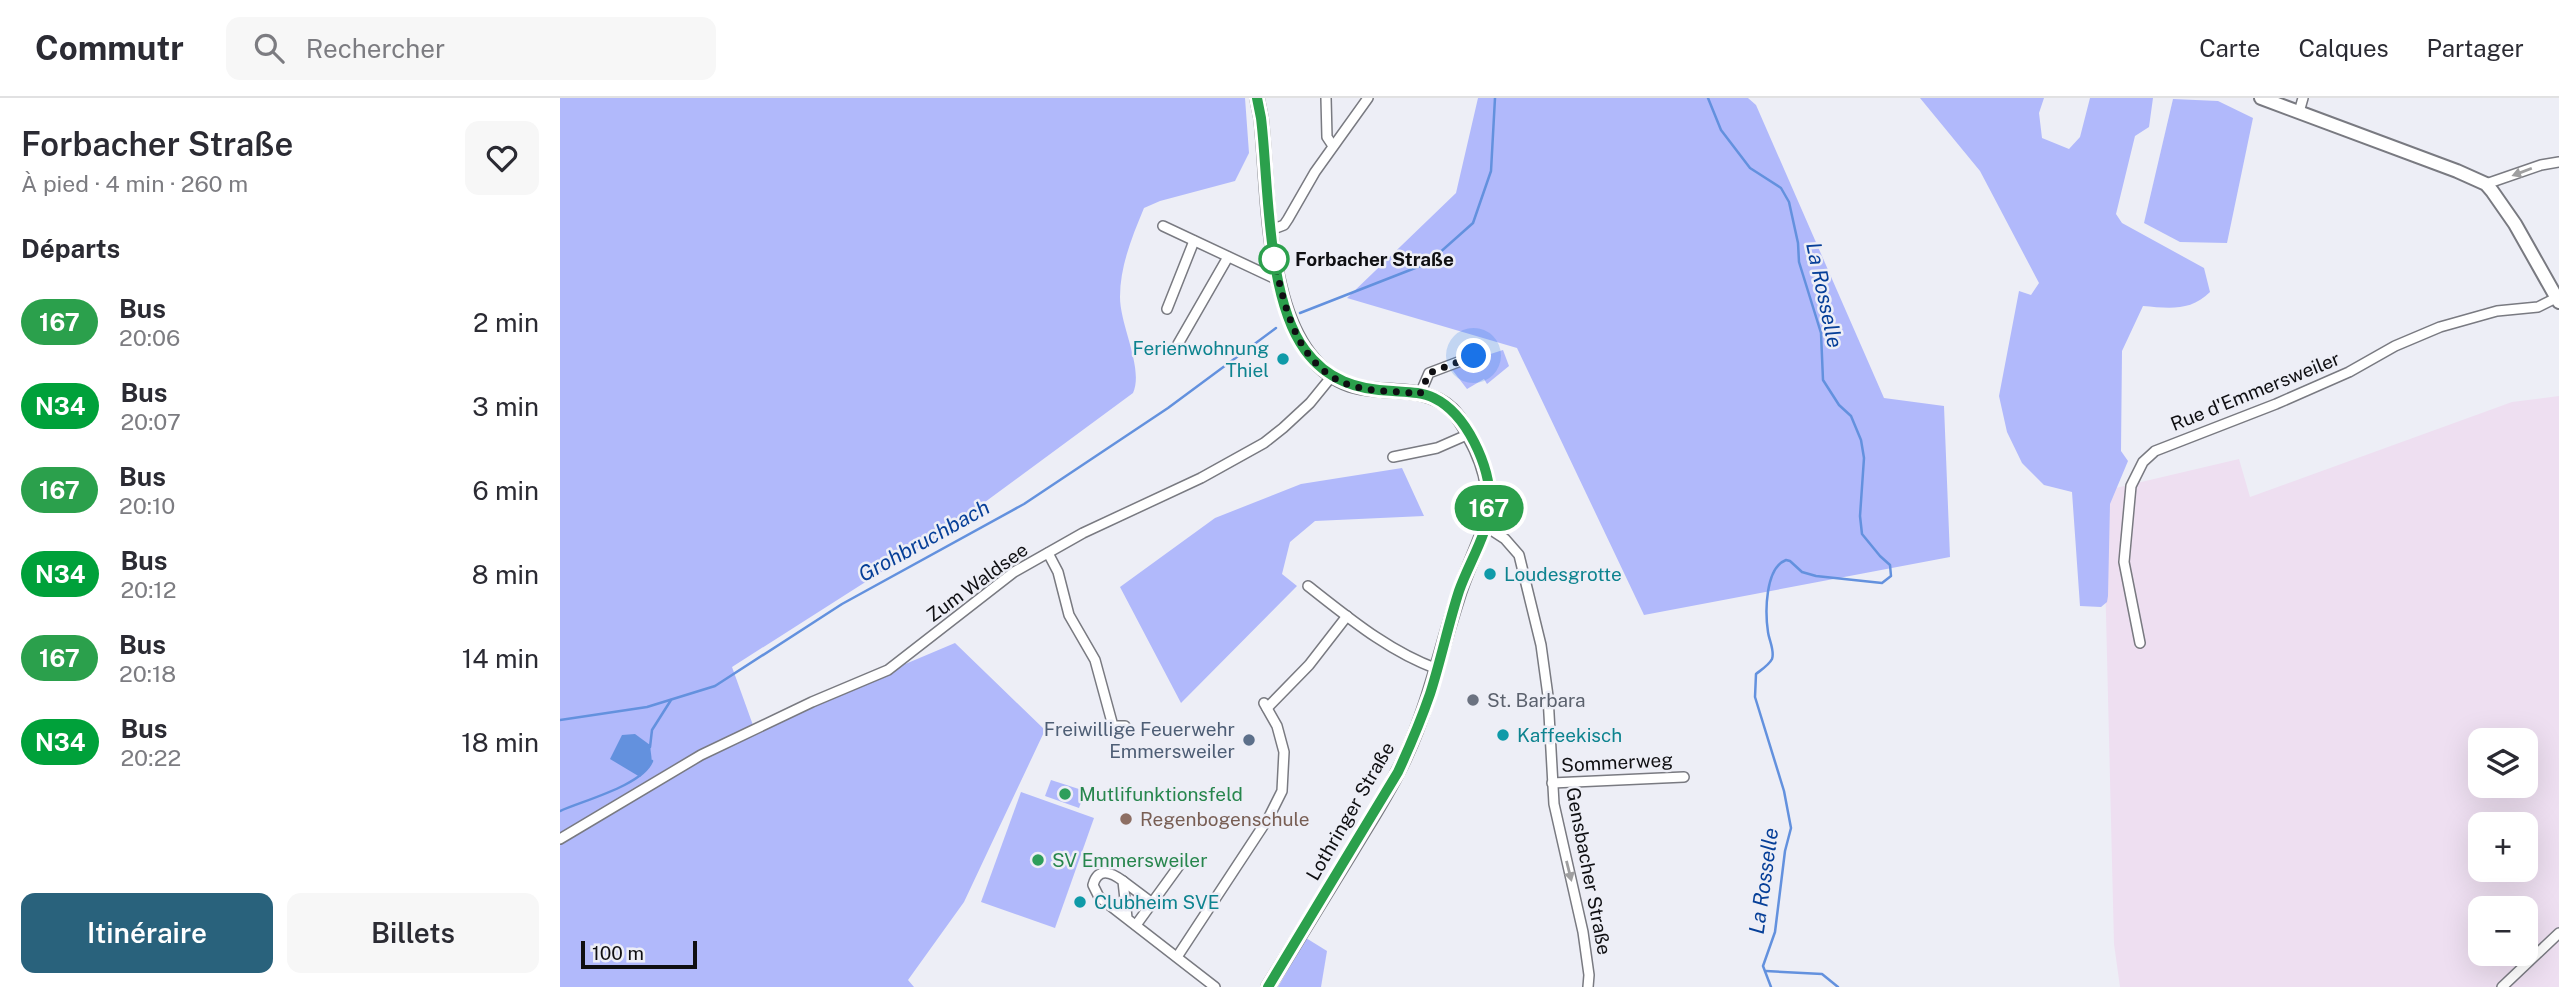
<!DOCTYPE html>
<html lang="fr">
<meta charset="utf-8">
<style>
:root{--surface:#fff;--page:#f7f7f7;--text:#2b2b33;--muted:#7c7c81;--line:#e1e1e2;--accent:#29627c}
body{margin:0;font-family:"Public Sans",sans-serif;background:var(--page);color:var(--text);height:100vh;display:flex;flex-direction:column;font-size:26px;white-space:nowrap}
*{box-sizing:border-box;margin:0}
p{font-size:23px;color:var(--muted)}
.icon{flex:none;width:38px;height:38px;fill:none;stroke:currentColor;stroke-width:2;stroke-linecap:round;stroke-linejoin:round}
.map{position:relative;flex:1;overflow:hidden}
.details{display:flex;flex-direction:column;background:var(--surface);width:560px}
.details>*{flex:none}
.badge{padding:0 14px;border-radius:23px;font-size:24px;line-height:46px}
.buttons{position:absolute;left:1908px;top:630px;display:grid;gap:14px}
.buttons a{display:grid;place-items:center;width:70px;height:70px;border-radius:14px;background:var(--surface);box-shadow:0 7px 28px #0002;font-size:35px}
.scale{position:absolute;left:21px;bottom:18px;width:116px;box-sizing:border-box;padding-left:7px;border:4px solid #0f0f12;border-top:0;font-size:19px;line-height:24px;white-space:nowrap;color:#0f0f12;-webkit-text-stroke:5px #edeef6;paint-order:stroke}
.you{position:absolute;width:35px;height:35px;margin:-18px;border:5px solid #fff;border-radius:50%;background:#1a73e8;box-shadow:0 0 0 10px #1a73e833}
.map>.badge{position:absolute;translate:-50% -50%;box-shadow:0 0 0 4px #fff}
h2{padding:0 21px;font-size:26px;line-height:63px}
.round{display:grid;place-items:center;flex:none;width:74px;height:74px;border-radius:14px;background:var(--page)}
.headline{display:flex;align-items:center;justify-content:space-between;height:119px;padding:0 21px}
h1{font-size:33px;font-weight:600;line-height:52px}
.action{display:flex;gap:14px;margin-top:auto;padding:14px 21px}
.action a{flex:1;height:80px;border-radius:14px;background:var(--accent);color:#fff;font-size:28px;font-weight:600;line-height:80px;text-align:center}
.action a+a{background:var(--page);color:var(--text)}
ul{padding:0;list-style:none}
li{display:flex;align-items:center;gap:21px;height:84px;padding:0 21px}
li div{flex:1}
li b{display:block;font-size:26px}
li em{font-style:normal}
li .badge{min-width:77px;font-weight:700;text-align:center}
header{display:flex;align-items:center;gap:42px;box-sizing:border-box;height:98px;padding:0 35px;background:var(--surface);border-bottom:2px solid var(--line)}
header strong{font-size:33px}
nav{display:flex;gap:38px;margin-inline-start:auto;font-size:24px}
.search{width:490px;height:63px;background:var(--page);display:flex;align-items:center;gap:18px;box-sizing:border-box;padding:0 24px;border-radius:14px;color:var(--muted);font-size:26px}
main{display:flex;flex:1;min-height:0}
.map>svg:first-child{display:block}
.industrial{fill:#eedff1;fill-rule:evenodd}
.green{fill:#b1b9fb}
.water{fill:#6391de}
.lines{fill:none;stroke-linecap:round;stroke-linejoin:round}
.stream{stroke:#6391de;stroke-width:2.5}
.street-casing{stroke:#797a81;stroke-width:12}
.secondary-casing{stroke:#797a81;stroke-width:16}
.street{stroke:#fff;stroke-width:9}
.secondary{stroke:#fff;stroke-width:12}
.oneway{fill:#9f9fa0}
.line-casing{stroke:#fff;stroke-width:16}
.line{stroke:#2ba04c;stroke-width:10}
.walk{stroke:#0f0f12;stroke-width:7;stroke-dasharray:0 12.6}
.stop-dot{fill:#fff;stroke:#2ba04c;stroke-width:3.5}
.culture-dot{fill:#0f9aa8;stroke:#edeef6;stroke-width:2.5}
.worship-dot{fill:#6b7280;stroke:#edeef6;stroke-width:2.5}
.service-dot{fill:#5c6f8a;stroke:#edeef6;stroke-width:2.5}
.leisure-dot{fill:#2e9e5b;stroke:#edeef6;stroke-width:2.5}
.education-dot{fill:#8d6e63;stroke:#edeef6;stroke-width:2.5}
.labels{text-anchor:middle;stroke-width:5;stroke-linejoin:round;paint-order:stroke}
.stop-label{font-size:19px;font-weight:bold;fill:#0f0f12;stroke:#edeef6;text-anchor:start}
.culture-label{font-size:19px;fill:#0d838f;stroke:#edeef6;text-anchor:start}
.street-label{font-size:19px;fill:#0f0f12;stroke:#edeef6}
.worship-label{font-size:19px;fill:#5b616d;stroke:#edeef6;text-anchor:start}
.service-label{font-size:19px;fill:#4e5e75;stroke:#edeef6;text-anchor:end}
.leisure-label{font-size:19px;fill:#27864d;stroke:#edeef6;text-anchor:start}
.education-label{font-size:19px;fill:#785e54;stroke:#edeef6;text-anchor:start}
.water-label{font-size:21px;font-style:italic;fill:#063f98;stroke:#edeef6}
</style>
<header>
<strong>Commutr</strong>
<div class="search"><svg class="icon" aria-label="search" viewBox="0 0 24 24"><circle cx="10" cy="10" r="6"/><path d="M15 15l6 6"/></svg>Rechercher</div>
<nav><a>Carte</a><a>Calques</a><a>Partager</a></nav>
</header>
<main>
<section class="details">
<div class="headline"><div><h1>Forbacher Straße</h1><p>À pied · 4 min · 260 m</p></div><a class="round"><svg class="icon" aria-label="heart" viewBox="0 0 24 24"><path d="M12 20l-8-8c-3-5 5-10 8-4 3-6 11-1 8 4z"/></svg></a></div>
<h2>Départs</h2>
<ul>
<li><span class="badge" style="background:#2ba04c;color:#fff">167</span><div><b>Bus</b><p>20:06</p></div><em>2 min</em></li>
<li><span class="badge" style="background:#00a13a;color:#fff">N34</span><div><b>Bus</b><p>20:07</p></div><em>3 min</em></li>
<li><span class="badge" style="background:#2ba04c;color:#fff">167</span><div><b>Bus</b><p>20:10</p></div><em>6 min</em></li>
<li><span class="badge" style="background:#00a13a;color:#fff">N34</span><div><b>Bus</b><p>20:12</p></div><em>8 min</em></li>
<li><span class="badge" style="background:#2ba04c;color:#fff">167</span><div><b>Bus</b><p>20:18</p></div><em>14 min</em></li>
<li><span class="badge" style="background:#00a13a;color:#fff">N34</span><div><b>Bus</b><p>20:22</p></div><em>18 min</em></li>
</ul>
<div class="action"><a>Itinéraire</a><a>Billets</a></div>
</section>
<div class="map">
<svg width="1999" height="889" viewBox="0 0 1999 889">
<rect width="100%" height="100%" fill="#edeef6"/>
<path class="industrial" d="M1999 298V889H1560L1554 846 1543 393 1679 361 1690 399 1952 304ZM1920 642H1965V688H1920ZM1920 726H1965V772H1920ZM1920 810H1965V856H1920Z"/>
<g class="green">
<path d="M0 0H685L689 55 675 83 600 103 584 110C572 139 560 168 560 199 560 228 584 270 573 295L387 432 172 569 194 630 395 545 485 632 404 804 348 882 354 889H0Z"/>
<path d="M918 0H1188L1196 7 1324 300 1384 308 1390 459 1084 517 957 250 787 200 896 95Z"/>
<path d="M1360 0H1484L1479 15 1482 40 1509 51 1520 39 1530 0H1593L1589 29 1575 38 1556 116 1562 125 1644 170 1650 194C1630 214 1608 210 1583 208L1562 253 1561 353 1568 363 1550 406 1548 498 1547 504 1541 509 1520 508 1512 394 1484 387 1462 365 1447 334 1439 298 1459 193 1471 197 1479 185 1420 73Z"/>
<path d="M1613 1 1658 3 1693 20 1667 145 1620 144 1584 125Z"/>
<path d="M943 252 949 268 927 286 924 281 907 291 890 269Z"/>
<path d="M842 370 864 418 755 423 730 444 722 476 737 488 621 605 560 489 655 420 741 386Z"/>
<path d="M491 682 525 693 519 710 485 698Z"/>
<path d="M461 694 534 720 495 830 421 804Z"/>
<path d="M746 840 767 853 761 889H718Z"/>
</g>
<path class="water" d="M75 636 90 647 92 664 80 679 50 661 62 637Z"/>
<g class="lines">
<g class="stream">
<path d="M1148 0 1161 32 1190 70 1221 90 1229 104 1238 145 1239 164 1261 235 1263 282 1279 307 1291 318 1301 342 1304 360 1300 418 1302 436 1320 458 1330 467 1331 478 1322 485 1256 478 1242 474 1230 463 1226 462C1205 470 1205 514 1208 534 1209 542 1215 553 1212 561 1209 567 1201 572 1196 576L1195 599 1224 693 1231 730 1225 753 1215 834 1203 868 1211 889"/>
<path d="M740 215 868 165 913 125 931 73 935 0"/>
<path d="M0 622 87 609 155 588 282 506 464 406 608 310 716 230"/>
<path d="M90 649 92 632 111 602"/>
<path d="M0 713C25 702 83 687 92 663"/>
<path d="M1206 873 1262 876 1278 889"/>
</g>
<g class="street-casing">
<g id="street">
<path d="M766 0 767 39 773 48"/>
<path d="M1739 14 1743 0"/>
<path d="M1926 86 1981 67 1999 64"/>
<path d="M603 128 718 182"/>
<path d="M711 132 724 127 728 121 755 74 808 0"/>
<path d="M607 211 634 143"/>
<path d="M618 246 668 159"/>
<path d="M860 296 869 275 914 258"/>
<path d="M833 359 877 350 909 336"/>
<path d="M925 428 945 441 959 457 981 547 988 598 994 706 1023 834 1029 877 1028 889"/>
<path d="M488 455 498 474 509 517 535 562 553 628H565"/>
<path d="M748 488C789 520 828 553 877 571"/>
<path d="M1580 545 1564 464 1571 388 1583 364 1595 353 1716 306 1789 274 1835 248 1880 229 1937 213 1978 209 1996 200"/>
<path d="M707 610 749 567 787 518"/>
<path d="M992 685 1124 679"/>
<path d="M0 741 141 657 252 604 328 572 454 474 523 435 641 380 704 345 723 330 750 305 772 278"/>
<path d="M563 783 591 804"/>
<path d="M567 820 563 783C551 774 538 769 533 787L539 799 655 889"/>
<path d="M576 827 621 765"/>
<path d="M617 859 709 719 722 693 724 654 717 628 704 605"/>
<path d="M1942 889 1999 835"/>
</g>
</g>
<g class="secondary-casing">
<g id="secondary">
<path d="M697 0 701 20C710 96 702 256 790 287 823 298 863 285 891 311 902 322 909 337 916 351 946 416 915 442 897 502 880 554 869 607 846 657 831 691 810 722 791 754 763 799 736 844 708 889"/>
<path d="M1701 0 1897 73 1926 86 1932 93 1955 126 1999 204"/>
</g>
</g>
<use href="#street" class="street"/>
<use href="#secondary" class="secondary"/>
</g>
<defs><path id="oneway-solid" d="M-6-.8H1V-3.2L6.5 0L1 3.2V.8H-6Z" transform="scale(1.75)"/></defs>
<g class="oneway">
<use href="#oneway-solid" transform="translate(1962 74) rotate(159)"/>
<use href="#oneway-solid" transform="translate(1009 773) rotate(76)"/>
</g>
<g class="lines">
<g class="line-casing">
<path id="line" d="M697 0 701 20C709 86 706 199 745 252 767 282 797 292 833 293 847 294 862 294 874 300 907 316 930 368 930 404 929 435 909 464 899 493 888 527 881 562 870 596 861 622 850 648 838 674L708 889"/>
</g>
<use href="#line" class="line"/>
<path class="walk" d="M714 161C725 211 738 274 796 289 817 294 839 293 860 296L869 275 914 258"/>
</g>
<circle class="stop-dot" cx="714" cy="161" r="14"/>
<g class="culture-dot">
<circle cx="723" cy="261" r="7"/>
<circle cx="930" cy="476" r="7"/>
<circle cx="943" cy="637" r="7"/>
<circle cx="520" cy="804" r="7"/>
</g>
<circle class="worship-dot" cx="913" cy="602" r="7"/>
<circle class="service-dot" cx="689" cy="642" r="7"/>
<g class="leisure-dot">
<circle cx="505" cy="696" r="7"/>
<circle cx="478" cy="762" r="7"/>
</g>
<circle class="education-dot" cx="566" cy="721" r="7"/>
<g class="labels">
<g class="stop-label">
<text x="735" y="168">Forbacher Straße</text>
</g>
<g class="culture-label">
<text x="709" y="257" text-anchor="end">Ferienwohnung<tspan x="709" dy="22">Thiel</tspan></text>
<text x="944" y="483">Loudesgrotte</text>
<text x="957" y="644">Kaffeekisch</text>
<text x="534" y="811">Clubheim SVE</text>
</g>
<g class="street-label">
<text transform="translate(1695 293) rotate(-22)" y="7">Rue d'Emmersweiler</text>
<text transform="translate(417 484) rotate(-36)" y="7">Zum Waldsee</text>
<text transform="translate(1057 664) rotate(-3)" y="7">Sommerweg</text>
<text transform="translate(790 713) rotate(-60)" y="7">Lothringer Straße</text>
<text transform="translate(1029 773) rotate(79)" y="7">Gensbacher Straße</text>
</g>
<g class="worship-label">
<text x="927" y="609">St. Barbara</text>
</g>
<g class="service-label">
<text x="675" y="638">Freiwillige Feuerwehr<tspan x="675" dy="22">Emmersweiler</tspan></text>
</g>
<g class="leisure-label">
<text x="519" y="703">Mutlifunktionsfeld</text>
<text x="492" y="769">SV Emmersweiler</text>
</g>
<g class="education-label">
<text x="580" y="728">Regenbogenschule</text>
</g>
<g class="water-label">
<text transform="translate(1264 197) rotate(78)" y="7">La Rosselle</text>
<text transform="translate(364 443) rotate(-29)" y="7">Grohbruchbach</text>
<text transform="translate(1204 783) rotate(-82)" y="7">La Rosselle</text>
</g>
</g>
</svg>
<div class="buttons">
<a><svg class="icon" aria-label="layers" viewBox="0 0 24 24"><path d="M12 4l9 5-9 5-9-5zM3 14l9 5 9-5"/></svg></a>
<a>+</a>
<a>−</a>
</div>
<div class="scale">100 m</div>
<div class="you" style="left:914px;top:258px"></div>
<b class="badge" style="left:929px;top:410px;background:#2ba04c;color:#fff">167</b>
</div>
</main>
